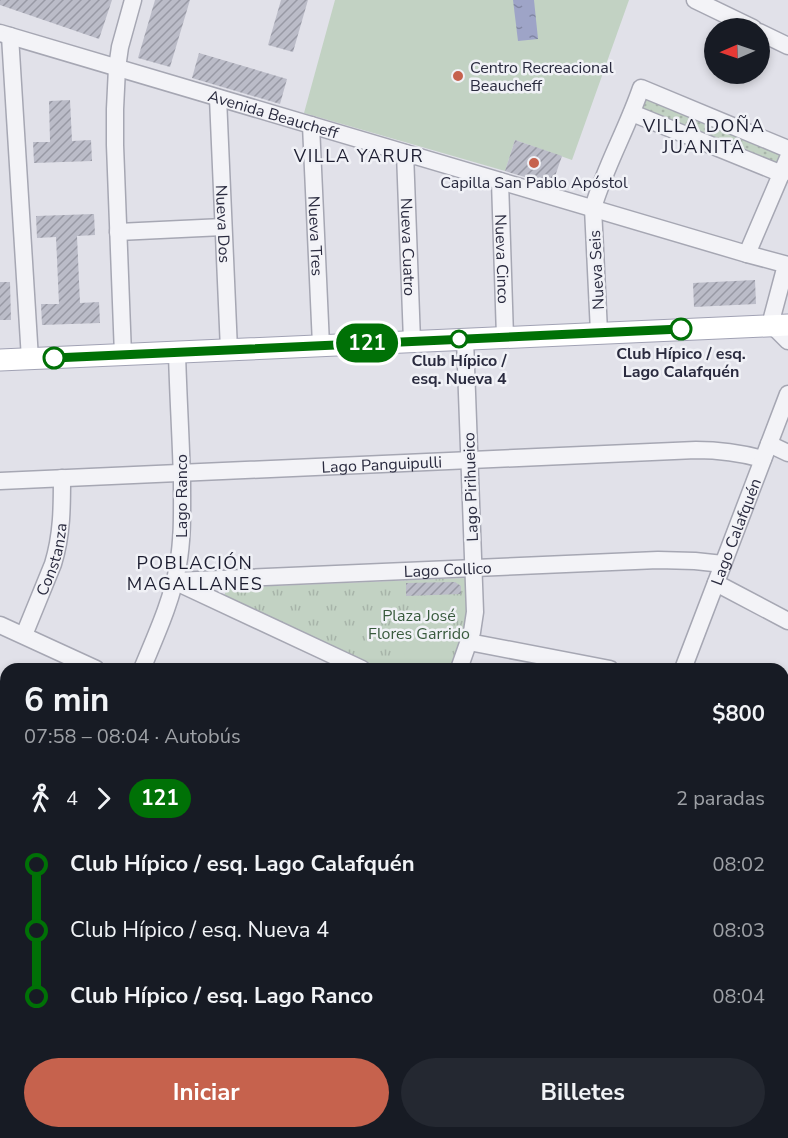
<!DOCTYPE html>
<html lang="es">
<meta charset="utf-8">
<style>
:root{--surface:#171b24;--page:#242831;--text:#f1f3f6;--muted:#9ea1a6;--accent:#c6624d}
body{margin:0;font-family:"Nunito Sans",sans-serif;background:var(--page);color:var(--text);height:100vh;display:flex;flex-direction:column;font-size:22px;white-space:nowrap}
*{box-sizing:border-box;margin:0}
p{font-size:20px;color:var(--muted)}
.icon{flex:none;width:33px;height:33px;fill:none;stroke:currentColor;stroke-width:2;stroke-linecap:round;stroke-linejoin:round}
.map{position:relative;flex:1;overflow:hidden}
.side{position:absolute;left:0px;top:663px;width:789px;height:476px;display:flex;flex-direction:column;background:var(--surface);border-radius:18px 18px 0 0;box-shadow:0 3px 9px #0003}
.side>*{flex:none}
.badge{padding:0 12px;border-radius:20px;font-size:21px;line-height:39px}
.needle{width:39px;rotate:268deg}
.fabs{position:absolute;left:704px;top:18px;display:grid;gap:12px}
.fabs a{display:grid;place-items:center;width:66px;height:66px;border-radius:50%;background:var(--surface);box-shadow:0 3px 9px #0003;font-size:30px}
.map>.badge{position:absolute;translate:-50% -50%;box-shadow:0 0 0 3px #fff}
.legs{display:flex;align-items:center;gap:9px;height:66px;padding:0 24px;font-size:20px}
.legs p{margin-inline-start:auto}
.head{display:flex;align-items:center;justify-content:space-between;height:102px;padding:0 24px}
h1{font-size:33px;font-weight:700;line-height:45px}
.button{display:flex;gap:12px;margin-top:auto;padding:12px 24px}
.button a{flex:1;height:69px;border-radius:36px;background:var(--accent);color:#fff;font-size:24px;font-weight:700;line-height:69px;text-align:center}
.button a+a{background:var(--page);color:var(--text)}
ul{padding:0 24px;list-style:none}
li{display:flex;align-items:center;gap:21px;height:66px;font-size:22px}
li i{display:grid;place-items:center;width:9px;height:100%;margin:0 8px;background:currentColor}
li i::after{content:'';width:15px;height:15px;margin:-8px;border:4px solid;border-radius:50%;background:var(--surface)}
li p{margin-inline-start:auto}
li:first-child i{background:linear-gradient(#0000 50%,currentColor 0)}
li:last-child i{background:linear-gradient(currentColor 50%,#0000 0)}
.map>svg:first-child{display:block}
.grass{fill:url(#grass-dots)}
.park{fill:url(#park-tufts)}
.pitch{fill:#c2d2c3}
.water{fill:url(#water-ripples)}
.building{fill:url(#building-hatch)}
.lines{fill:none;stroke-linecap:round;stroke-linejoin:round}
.minor-casing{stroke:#a6a7b3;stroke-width:19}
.major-casing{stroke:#a1a2b4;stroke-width:23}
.minor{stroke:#f3f3f7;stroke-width:16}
.major{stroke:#fff;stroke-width:21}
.line-1-casing{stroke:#fff;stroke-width:14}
.line-1{stroke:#007106;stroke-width:9}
.poi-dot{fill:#c6624d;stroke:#f0f1f6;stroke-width:2}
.stop-1-dot{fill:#fff;stroke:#007106;stroke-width:3}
.labels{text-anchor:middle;stroke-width:5;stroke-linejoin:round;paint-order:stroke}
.poi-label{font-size:16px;fill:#2a2b3f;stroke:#f0f1f6;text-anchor:start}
.street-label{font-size:16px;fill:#2a2b3f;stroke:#f0f1f6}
.stop-label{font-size:16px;font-weight:bold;fill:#2a2b3f;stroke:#f0f1f6}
.park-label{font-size:16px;fill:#385a3d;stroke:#f0f1f6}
.neighbourhood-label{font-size:18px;letter-spacing:1.5px;fill:#1c1d30;stroke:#f0f1f6}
</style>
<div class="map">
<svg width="788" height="1138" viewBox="0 0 788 1138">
<defs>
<pattern id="grass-dots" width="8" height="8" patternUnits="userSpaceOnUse" patternTransform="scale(1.5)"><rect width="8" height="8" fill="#c2d2c3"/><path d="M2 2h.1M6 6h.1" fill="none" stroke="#a7b4a9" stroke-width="1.8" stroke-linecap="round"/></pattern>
<pattern id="park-tufts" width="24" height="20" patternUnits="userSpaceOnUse" patternTransform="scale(1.5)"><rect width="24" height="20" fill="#c2d2c3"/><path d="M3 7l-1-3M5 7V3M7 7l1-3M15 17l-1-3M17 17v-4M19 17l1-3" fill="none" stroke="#a7b4a9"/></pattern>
<pattern id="water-ripples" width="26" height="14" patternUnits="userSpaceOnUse" patternTransform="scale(1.5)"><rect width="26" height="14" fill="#9ea4c7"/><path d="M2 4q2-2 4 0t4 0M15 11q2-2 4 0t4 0" fill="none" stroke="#8186a3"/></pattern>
<pattern id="building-hatch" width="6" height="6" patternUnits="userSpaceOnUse" patternTransform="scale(1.5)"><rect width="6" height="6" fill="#bbbcc8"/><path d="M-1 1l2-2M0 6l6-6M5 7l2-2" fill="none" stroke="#9899a4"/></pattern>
</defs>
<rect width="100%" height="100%" fill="#e1e1e9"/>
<g class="grass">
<path d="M646 94 787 155 780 170 639 110Z"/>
<path d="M0 702 6 705V1132L399 1133 397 1138H0Z"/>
</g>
<g class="park">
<path d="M465 578 467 619 457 653 449 669H383L224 596 227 588Z"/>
<path d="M783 1010 788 1012V1138H302L306 1132H783Z"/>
</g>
<g class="pitch">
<path d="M335 0H629L572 160 515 140 505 171 304 113Z"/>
<path d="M416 599 451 606 439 667 404 658Z"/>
</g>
<path class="water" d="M513 0H534L538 39 518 41Z"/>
<g class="building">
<path d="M0 0H112L99 39 0 5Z"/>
<path d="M155 0H190L170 67 138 58Z"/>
<path d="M281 0H308L293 52 268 45Z"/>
<path d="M199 53 287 79 280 104 192 78Z"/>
<path d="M70 100 72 141 91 140 92 161 34 163 33 142H50L49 101Z"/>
<path d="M515 140 562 156 552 185 505 171Z"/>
<path d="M94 214 95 235 77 236 80 303 99 302 100 323 42 325 41 304H59L56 237 37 238 36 216Z"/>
<path d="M755 280 756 304 694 307 693 283Z"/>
<path d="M0 282H10L11 320H0Z"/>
<path d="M455 582 461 586V594L406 596V583Z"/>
</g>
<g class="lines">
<g class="minor-casing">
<g id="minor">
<path d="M695 0 753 28"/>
<path d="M759 32 788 46"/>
<path id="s1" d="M0 33 747 254 788 265"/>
<path d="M10 36 30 359"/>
<path id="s2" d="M218 98 229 350"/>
<path d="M632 113 782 174"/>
<path id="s3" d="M311 125 321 345"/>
<path id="s4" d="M405 153 412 341"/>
<path id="s5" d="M500 181 505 337"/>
<path d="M118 232 223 227"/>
<path d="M747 254 788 158"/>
<path d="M786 265 770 325 778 331 788 341"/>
<path d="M599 332 593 208C605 167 627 129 641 88L788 149"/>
<path d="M123 355 115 145V109L117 68 120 47 133 0"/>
<path d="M769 444 788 453"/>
<path id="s6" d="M0 481 696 450C720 450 741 453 763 459"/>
<path id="s7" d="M174 581 658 560 695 561 723 564"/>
<path d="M178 583 362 669"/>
<path d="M716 583 788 621"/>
<path d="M0 625 96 669"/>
<path id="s8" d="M24 635 53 564C62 535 62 507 62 478"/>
<path d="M469 642 610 669"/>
<path d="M142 669C156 635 172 601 178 565 183 537 182 509 182 482 181 438 178 395 177 352"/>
<path d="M459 669 472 632 475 612 465 339"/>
<path id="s9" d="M683 669 788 394"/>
<path d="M783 784 788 787"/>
<path d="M783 946 788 949"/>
</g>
</g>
<g class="major-casing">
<path id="major" d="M0 360 788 325"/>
</g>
<use href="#minor" class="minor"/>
<use href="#major" class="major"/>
</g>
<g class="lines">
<g class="line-1-casing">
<path id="line-1" d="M54 358 681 329"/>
</g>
<use href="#line-1" class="line-1"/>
</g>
<g class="poi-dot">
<circle cx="458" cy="76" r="6"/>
<circle cx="534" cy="163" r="6"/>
</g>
<g class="stop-1-dot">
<circle cx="681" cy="329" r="10"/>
<circle cx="459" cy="339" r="8"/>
<circle cx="54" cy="358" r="10"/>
</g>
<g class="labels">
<g class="poi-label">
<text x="470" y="73">Centro Recreacional<tspan x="470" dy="18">Beaucheff</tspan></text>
<text x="534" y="188" text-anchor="middle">Capilla San Pablo Apóstol</text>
</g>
<g class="street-label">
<text dy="6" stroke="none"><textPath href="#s1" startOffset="285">Avenida Beaucheff</textPath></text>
<text dy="6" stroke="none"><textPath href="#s2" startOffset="126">Nueva Dos</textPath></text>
<text dy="6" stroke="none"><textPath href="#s3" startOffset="111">Nueva Tres</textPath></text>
<text dy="6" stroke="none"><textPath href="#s4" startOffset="94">Nueva Cuatro</textPath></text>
<text dy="6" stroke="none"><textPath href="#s5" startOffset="78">Nueva Cinco</textPath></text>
<text transform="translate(596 270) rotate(-93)" y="6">Nueva Seis</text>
<text dy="6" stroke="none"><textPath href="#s6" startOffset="382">Lago Panguipulli</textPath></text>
<text transform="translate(470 487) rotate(-92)" y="6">Lago Pirihueico</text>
<text transform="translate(181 496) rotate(-90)" y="6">Lago Ranco</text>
<text dy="6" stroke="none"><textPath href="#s9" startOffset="147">Lago Calafquén</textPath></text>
<text dy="6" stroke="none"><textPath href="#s8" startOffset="81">Constanza</textPath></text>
<text dy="6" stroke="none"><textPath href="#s7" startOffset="274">Lago Collico</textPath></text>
</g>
<g class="stop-label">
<text x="681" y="359">Club Hípico / esq.<tspan x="681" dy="18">Lago Calafquén</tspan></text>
<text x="459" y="366">Club Hípico /<tspan x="459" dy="18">esq. Nueva 4</tspan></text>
</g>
<g class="park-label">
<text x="419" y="621">Plaza José<tspan x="419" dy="18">Flores Garrido</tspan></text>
</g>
<g class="neighbourhood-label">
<text x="704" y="132">VILLA DOÑA<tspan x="704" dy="21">JUANITA</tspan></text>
<text x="359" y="162">VILLA YARUR</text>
<text x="195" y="569">POBLACIÓN<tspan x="195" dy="21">MAGALLANES</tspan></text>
</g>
</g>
</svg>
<div class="fabs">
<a><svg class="needle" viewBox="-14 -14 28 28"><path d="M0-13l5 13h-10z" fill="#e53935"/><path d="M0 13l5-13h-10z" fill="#9ea1a6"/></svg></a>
</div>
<b class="badge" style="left:367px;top:343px;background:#007106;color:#fff">121</b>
<section class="side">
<div class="head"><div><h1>6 min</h1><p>07:58 – 08:04 · Autobús</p></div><b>$800</b></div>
<div class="legs"><svg class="icon" aria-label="walk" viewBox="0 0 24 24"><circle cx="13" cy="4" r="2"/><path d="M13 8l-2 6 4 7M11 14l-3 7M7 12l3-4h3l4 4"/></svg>4<svg class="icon" aria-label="forward" viewBox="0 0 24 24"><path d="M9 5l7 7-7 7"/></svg><b class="badge" style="background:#007106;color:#fff">121</b><p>2 paradas</p></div>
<ul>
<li><i style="color:#007106"></i><b>Club Hípico / esq. Lago Calafquén</b><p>08:02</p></li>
<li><i style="color:#007106"></i><span>Club Hípico / esq. Nueva 4</span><p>08:03</p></li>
<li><i style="color:#007106"></i><b>Club Hípico / esq. Lago Ranco</b><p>08:04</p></li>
</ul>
<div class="button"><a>Iniciar</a><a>Billetes</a></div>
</section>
</div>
